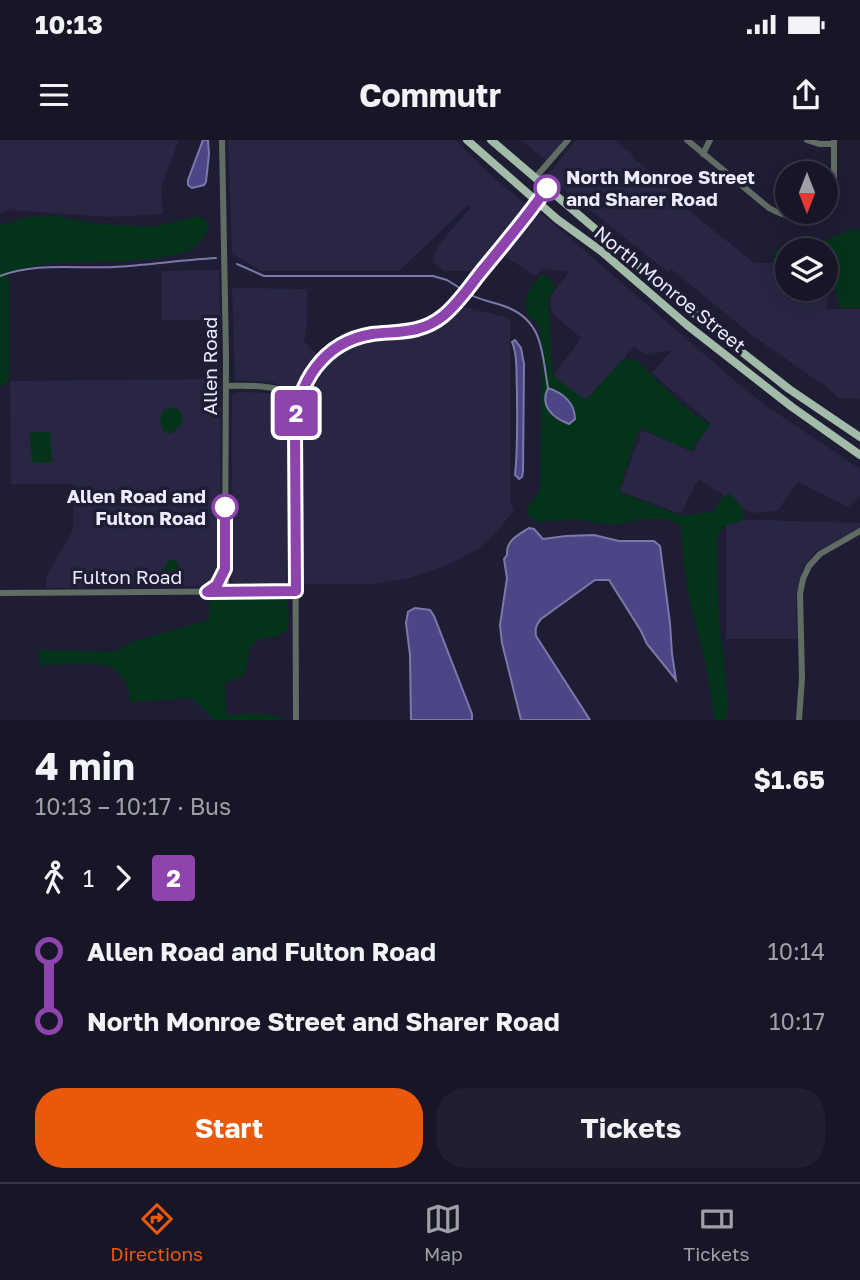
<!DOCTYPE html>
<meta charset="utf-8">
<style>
:root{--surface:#161627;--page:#1f1f2f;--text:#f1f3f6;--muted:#9e9fa7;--line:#353544;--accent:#ea580c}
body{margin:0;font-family:"Golos Text",sans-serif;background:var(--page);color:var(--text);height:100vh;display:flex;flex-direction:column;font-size:26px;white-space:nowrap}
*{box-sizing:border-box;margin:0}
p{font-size:23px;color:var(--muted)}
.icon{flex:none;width:38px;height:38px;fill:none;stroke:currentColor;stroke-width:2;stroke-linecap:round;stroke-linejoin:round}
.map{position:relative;height:580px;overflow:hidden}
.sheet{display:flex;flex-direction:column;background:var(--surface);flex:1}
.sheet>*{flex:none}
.badge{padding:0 14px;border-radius:5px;font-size:24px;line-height:46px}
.needle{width:46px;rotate:180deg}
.controls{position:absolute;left:775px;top:21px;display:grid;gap:14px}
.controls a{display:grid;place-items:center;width:63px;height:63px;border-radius:50%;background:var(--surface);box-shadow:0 4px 18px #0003,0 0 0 2px var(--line);font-size:35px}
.map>.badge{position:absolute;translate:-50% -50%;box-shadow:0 0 0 4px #fff}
.legs{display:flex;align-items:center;gap:10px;height:77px;padding:0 35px;font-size:23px}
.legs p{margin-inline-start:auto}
.summary{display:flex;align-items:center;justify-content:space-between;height:119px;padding:0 35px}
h1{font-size:38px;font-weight:700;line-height:52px}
.cta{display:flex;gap:14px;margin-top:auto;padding:14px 35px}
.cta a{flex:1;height:80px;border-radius:28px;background:var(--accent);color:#fff;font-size:28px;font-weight:700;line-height:80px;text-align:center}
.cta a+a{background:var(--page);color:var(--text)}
ul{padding:0 35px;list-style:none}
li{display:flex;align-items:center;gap:24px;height:70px;font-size:26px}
li i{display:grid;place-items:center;width:10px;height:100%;margin:0 9px;background:currentColor}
li i::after{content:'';width:18px;height:18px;margin:-9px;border:5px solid;border-radius:50%;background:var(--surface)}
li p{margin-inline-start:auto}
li:first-child i{background:linear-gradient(#0000 50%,currentColor 0)}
li:last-child i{background:linear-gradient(currentColor 50%,#0000 0)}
.status{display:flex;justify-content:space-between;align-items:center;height:49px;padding:0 35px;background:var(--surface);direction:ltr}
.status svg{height:19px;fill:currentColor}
header{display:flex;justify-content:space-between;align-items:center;height:91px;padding:0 35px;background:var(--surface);font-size:32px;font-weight:700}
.tab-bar{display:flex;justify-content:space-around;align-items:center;height:98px;border-top:2px solid var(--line);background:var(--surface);font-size:19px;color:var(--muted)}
.tab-bar a{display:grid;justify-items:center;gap:4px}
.tab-bar .selected{color:var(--accent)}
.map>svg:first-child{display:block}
.built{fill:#282643}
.green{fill:#03341a}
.water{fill:#4d4686;stroke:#7d78a9;stroke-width:2}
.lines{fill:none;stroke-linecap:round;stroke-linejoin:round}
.stream{stroke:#7d78a9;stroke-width:2}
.minor{stroke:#616d64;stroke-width:6}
.major{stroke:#a3bcaa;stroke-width:8}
.line-1-casing{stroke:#fff;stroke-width:16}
.line-1{stroke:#8e44ad;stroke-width:10}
.stop-1-dot{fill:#fff;stroke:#8e44ad;stroke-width:3.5}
.labels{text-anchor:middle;stroke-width:7;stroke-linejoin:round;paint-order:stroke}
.stop-label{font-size:19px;font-weight:bold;fill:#ececfc;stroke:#1e1d34;text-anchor:start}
.street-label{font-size:19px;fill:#ececfc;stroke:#1e1d34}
</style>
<div class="status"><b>10:13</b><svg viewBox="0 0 49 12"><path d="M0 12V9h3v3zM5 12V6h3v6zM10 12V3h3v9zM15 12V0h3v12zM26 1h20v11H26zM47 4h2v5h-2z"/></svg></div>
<header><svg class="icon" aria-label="menu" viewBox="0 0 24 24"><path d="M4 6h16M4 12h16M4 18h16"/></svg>Commutr<svg class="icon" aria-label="share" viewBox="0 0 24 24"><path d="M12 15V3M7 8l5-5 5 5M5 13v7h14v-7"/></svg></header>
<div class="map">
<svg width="860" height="580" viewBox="0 0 860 580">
<rect width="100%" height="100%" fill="#1e1d34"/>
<g class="built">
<path d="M0 0H179L161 47 163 74 109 77 9 70 0 73Z"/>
<path d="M228 0H455L495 39 528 66 472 133 468 131H444L433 121 437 107 470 68 468 65 399 131H261L232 114Z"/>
<path d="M521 0H563L546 20Z"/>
<path d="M576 0H615L633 15 632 17 678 57 676 60 754 123H787L788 149H826V126H828L827 169H860V259L839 258 825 246 753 196 671 129 668 132 547 36Z"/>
<path d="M541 73 734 240 766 266 860 329V355L848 367 798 342 777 371 751 373 698 339 681 374 620 351 642 290 694 312 701 295 710 283 652 233 672 210 648 215 634 207 586 261 553 236 581 198 553 174 551 167 550 158 569 131 548 130 543 128 535 136 503 115 534 76Z"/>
<path d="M219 130 220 180H162V131Z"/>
<path d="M232 148 307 149V181L304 201 318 216 293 249 270 242 235 240Z"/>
<path d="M460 166 503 176 510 180V361L514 370 498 391 478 409 454 422 439 428 409 438 375 444H300L299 286 301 266 308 246 324 225 332 216 345 208 371 199 407 197 419 194 438 186Z"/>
<path d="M221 239 220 417 217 434 213 443 207 446 46 448V437L73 390V344H11L10 241Z"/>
<path d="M236 252 274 253 288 259 291 263 288 293V394L286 442 277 445 246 446 234 443 231 441 232 255Z"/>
<path d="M726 379 860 383V387L856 390 816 412 802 430 796 457 797 499H726Z"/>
</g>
<g class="green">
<path d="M55 76 97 84 153 87 198 76 207 81 209 88C204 96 199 105 192 109 157 125 96 120 57 123 41 124 25 128 9 131V241L0 246V85L29 77Z"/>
<path d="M860 89V168H840L829 120H826V110H788L787 121H772L776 109 809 107 848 91Z"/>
<path d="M542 133 552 141 555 147 548 160 553 236 586 260 623 219 636 220 683 266 710 285 690 311 639 287 619 352 681 376 713 372 721 360 729 353 738 362 744 372 741 381 726 385 718 394 717 409 718 468 728 566 727 575 724 580H715L705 521 690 462 684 427 681 385 666 379H645L611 385 574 379 538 382 528 375 527 368 540 351 542 207 538 184 526 174V155Z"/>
<path d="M175 267 183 276C182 285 177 290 170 294L164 291 160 282 163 270Z"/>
<path d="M50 291 52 322 32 323 30 293Z"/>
<path d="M174 419 179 424 181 434 174 438 167 437 163 433 162 429 166 426 169 420Z"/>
<path d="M285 457 289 476 288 489 278 496 258 499 251 506 244 535 225 543 226 575C244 575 270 570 285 580H214L192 558 130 562C130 547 123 532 108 526 99 522 53 525 40 525L38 510 114 512 135 501 209 480 210 459Z"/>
</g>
<g class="water">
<path d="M203 0H208L209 14 206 42 204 45 192 48 188 45V40Z"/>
<path d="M515 200 521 208 524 224 523 332 522 337 519 339 515 335C518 308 517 279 517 252 516 235 518 217 512 202Z"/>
<path d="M548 248C563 253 575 263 575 279L569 284C553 278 539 266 548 248Z"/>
<path d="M529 388 534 389 543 399 566 396 594 395 619 401H654L660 406 670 483 672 514 676 540 647 504 641 491 609 440H595L541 479C536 485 535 488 536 496L590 580H521L502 503 500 485 507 438 504 419 507 415C506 400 518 395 529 388Z"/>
<path d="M415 468 430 470 434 476 472 574V580H411L410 515 406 483 408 472Z"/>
</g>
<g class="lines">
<g class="stream">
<path d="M237 124 264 136H433L447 140 463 150"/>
<path d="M0 136C35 122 77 129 113 127 148 125 182 120 216 118"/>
<path d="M467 153C481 161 495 162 509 168 544 183 542 215 548 248"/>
</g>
<g class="minor">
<path d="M222 0 226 216 225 429 227 452"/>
<path d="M687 0 769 68C785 77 805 82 823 76L830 69 834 57V0"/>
<path d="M807 0 819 4H834"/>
<path d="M703 14 710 0"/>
<path d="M535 38 568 0"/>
<path d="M226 246C254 245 274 246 300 255"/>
<path d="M209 451 217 445 225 429"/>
<path d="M0 453 296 451"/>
<path d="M296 580 295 290C298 243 323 202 372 195 397 191 421 194 443 176 459 163 472 144 485 128 506 102 528 76 547 48"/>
<path d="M799 580 802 538 800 454 803 439 809 426 820 414 860 391"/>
</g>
<g class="major">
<path d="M467 0 557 79 601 111 687 185 792 267 860 315"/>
<path d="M491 0 696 175 747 216 789 249 860 297"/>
</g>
</g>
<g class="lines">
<g class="line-1-casing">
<path id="line-1" d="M225 367V429L217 445 207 452 296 451 295 289C297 243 323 202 372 194 398 191 421 194 443 176 458 164 469 147 481 132 504 104 527 77 547 48"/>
</g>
<use href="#line-1" class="line-1"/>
</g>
<g class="stop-1-dot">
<circle cx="547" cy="48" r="12"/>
<circle cx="225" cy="367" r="12"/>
</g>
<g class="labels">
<g class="stop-label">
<text x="566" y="44">North Monroe Street<tspan x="566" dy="22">and Sharer Road</tspan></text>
<text x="206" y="363" text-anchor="end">Allen Road and<tspan x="206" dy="22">Fulton Road</tspan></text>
</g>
<g class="street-label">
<text transform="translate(670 149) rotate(39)" y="7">North Monroe Street</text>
<text transform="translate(210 226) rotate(-90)" y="7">Allen Road</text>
<text x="127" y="444">Fulton Road</text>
</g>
</g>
</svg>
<div class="controls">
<a><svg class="needle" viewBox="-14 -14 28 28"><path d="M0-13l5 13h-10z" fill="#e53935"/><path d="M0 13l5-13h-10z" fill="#9e9fa7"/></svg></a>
<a><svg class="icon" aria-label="layers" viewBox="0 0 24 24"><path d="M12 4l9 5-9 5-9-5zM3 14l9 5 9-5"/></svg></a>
</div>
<b class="badge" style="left:296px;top:273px;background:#8e44ad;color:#fff">2</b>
</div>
<section class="sheet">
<div class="summary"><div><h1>4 min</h1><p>10:13 – 10:17 · Bus</p></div><b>$1.65</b></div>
<div class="legs"><svg class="icon" aria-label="walk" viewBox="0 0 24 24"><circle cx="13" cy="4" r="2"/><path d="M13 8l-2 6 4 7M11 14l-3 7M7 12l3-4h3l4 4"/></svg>1<svg class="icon" aria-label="forward" viewBox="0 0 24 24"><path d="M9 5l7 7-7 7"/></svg><b class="badge" style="background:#8e44ad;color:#fff">2</b></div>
<ul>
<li><i style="color:#8e44ad"></i><b>Allen Road and Fulton Road</b><p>10:14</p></li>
<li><i style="color:#8e44ad"></i><b>North Monroe Street and Sharer Road</b><p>10:17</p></li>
</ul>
<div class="cta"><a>Start</a><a>Tickets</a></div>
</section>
<nav class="tab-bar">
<a class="selected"><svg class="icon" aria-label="directions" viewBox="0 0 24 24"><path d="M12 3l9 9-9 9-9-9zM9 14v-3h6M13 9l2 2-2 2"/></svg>Directions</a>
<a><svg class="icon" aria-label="map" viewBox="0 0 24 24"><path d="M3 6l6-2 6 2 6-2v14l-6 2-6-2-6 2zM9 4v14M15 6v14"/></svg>Map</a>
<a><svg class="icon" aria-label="tickets" viewBox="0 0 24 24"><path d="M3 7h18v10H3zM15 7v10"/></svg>Tickets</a>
</nav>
